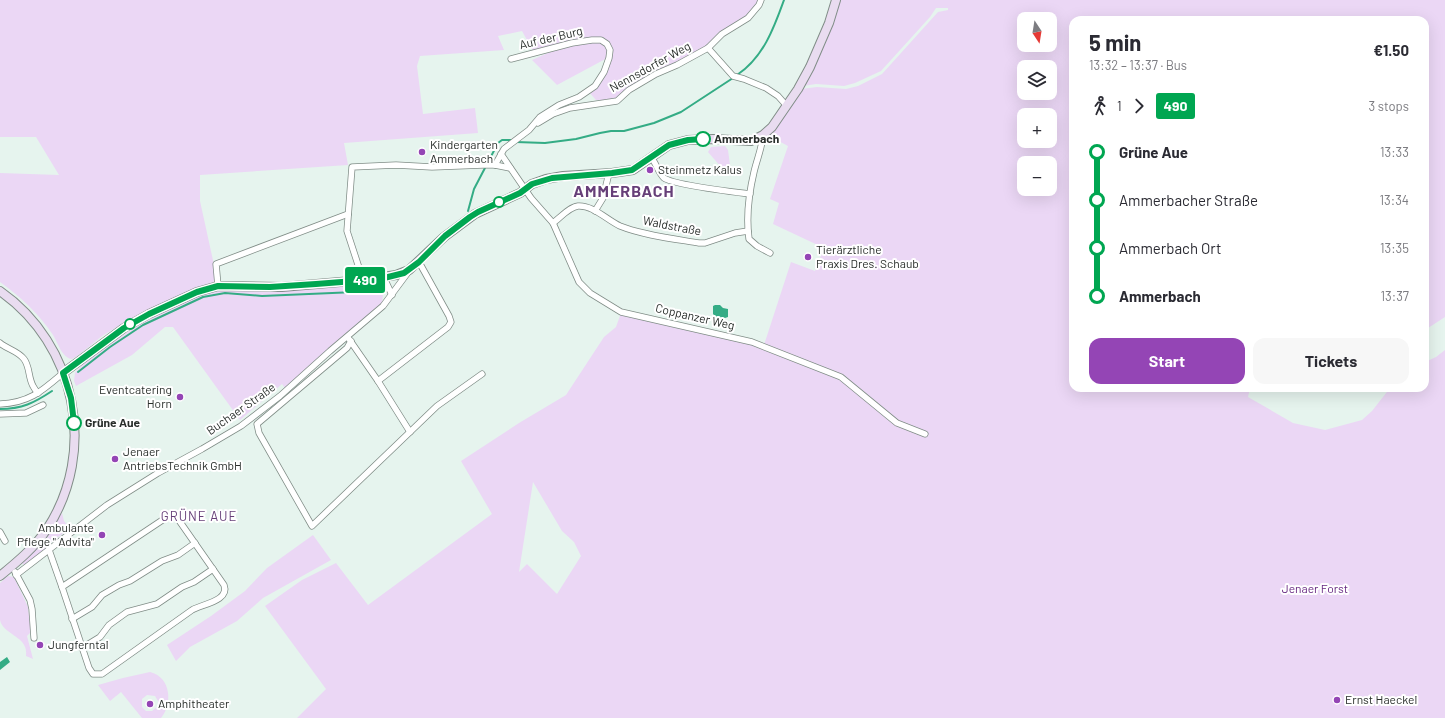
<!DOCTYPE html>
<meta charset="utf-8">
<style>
:root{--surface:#fff;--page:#f7f7f7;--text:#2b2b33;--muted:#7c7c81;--accent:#9445b5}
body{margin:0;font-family:Barlow,sans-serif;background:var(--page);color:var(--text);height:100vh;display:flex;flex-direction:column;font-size:15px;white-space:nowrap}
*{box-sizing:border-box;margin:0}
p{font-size:13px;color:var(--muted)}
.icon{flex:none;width:22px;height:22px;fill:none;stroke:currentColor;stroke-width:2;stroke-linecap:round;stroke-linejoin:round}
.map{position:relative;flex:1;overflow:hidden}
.sheet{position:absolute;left:1069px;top:16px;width:360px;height:376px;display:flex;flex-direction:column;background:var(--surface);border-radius:12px;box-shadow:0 4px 16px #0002}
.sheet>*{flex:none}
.badge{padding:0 8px;border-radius:3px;font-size:14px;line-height:26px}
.needle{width:26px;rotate:168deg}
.fabs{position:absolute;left:1017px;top:12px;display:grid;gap:8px}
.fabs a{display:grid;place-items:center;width:40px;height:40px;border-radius:8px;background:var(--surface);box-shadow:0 4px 16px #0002;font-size:20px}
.map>.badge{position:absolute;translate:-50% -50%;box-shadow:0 0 0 2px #fff}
.legs{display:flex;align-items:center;gap:6px;height:44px;padding:0 20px;font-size:13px}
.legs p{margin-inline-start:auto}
.headline{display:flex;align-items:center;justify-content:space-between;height:68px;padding:0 20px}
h1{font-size:22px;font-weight:700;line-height:30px}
.button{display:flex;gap:8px;margin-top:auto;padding:8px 20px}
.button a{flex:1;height:46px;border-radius:12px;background:var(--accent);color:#fff;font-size:16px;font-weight:700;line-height:46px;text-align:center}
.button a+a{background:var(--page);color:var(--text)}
ul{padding:0 20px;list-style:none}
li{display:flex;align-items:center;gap:14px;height:48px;font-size:15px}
li i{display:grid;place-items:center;width:6px;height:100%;margin:0 5px;background:currentColor}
li i::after{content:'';width:10px;height:10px;margin:-5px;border:3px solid;border-radius:50%;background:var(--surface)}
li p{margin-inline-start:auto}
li:first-child i{background:linear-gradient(#0000 50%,currentColor 0)}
li:last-child i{background:linear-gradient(currentColor 50%,#0000 0)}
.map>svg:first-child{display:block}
.green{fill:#ebd7f5;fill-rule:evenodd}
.water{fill:#34ac85}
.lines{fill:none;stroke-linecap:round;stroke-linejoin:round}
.stream{stroke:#34ac85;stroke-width:2}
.street-casing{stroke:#808d87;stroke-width:7}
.secondary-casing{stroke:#808d87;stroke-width:10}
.street{stroke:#fff;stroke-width:5.5}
.secondary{stroke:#e9dcf0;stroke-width:8}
.line-1-casing{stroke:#fff;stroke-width:9}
.line-1{stroke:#00a651;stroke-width:6}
.stop-1-dot{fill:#fff;stroke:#00a651;stroke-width:2}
.poi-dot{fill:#9445b5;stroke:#fff;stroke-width:1.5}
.labels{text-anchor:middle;stroke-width:4;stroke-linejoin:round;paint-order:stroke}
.street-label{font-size:12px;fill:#292e2b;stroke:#fff}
.stop-label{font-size:12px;font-weight:bold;fill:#292e2b;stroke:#fff;text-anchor:start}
.poi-label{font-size:12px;fill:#292e2b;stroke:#fff;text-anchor:start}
.park-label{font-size:12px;fill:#672881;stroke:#fff}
.neighbourhood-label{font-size:13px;letter-spacing:1px;fill:#663f78;stroke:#fff}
.district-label{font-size:16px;font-weight:bold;letter-spacing:1px;fill:#663f78;stroke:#fff}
</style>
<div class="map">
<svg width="1445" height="718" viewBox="0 0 1445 718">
<rect width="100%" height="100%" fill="#e6f4ee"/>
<g class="green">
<path d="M0 0H760L758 7 708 48 616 100H596L589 92 611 56 557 85 532 60 584 37 533 51 522 31 498 36 504 50 420 56 417 66 423 114 475 108 478 133 344 143 348 165 200 175V201L216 274 215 282C177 294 141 312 107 333 95 340 85 352 72 359 62 358 58 343 53 335 39 314 21 297 0 282V173L59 175 36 137H0Z"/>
<path d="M838 0H1445V317L1425 330V20H1073V388H1250L1248 397 1293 423 1325 430 1362 420 1372 411 1390 388H1425V362L1436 357 1445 350V718H297L326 689 265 606 302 580 336 563 368 605 492 514 461 461 519 423 566 395 604 337 616 327 621 313 741 340 763 348 791 262 815 271 824 248 773 224 779 203 770 199 788 146 771 137V134L801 89 817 87 846 89 858 86 882 74 938 12 948 10V8H936L930 17 881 71 855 83 844 86 816 84 803 86ZM1024 19H1050V45H1024ZM1024 67H1050V93H1024ZM1024 115H1050V141H1024ZM1024 163H1050V189H1024ZM533 482 562 531 574 542 581 556 557 594 527 564 519 572Z"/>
<path d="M725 146 728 150 730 165 725 168 721 167 708 152 711 147Z"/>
<path d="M379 284 383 293 382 304 285 388 282 384 240 420 173 327H165L132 355 76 386 74 381 75 373 82 365 120 337 158 313 195 296 219 288 270 291Z"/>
<path d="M62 513 64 521 69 527 65 532 46 546 47 548 24 565 22 563 44 540Z"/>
<path d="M313 535 331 560 263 598 237 621 190 647 176 661 167 645 211 616 245 591 267 568Z"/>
<path d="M8 576 14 577 28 607 31 632 27 636 33 659 26 656C29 636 3 635 0 620 0 612 0 593 0 583Z"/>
<path d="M150 672C171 677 173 704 161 718H142L121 692 110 701 98 685 123 678ZM147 695 155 696 158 701V706L152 711H146L142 707V699Z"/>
</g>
<g class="water">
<path d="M715 305H720L723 308 728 309V317L725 318 715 317 713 314V306Z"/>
<path d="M7 657 10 662 0 670V662Z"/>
</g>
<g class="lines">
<g class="stream">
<path d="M737 75C763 58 774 28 784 0"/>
<path d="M516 142 545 143 576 139 600 133 611 131H624L654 123 681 112 733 78"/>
<path d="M468 211 474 189 498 143 502 140H512"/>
<path d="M78 372 110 347 143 325 203 297 225 293 262 296 379 291"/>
<path d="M0 409C22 409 34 403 52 391"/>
</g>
<g class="street-casing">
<g id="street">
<path d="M708 48 733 76 744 79 766 88 778 96 786 105"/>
<path d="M538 123 553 114 570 108 617 101 629 90 656 74 677 65 708 48 722 34 748 18 759 5 761 0"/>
<path d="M763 135C762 148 757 159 754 172 749 193 746 217 749 239L757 246 770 253"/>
<path d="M501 154 531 198 553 223 579 282 590 293 621 312 752 342 841 377 897 423 925 434"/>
<path d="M651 157C656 163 659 174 664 178 674 185 734 192 750 194"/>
<path d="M495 165 504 149 529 130 540 117 559 105 579 97 595 86 604 72 609 58 610 50 607 44 601 40H592L572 43 511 59"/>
<path d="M595 211 603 198 609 173"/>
<path d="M553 223C560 218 569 207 578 206 593 205 607 220 620 226 642 235 675 239 699 243H705L735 233 748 231"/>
<path d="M384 278 392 295"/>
<path d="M363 280 347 231 352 167 396 165 432 167 483 165H495L510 168"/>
<path d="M218 286 216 264 348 214"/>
<path d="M349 339 378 381 448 327 451 322 449 316 419 262"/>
<path d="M351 341 347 348 257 424 259 433 312 526 437 406 482 374"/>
<path d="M0 343C7 349 18 351 24 359 30 367 28 377 33 386 34 388 36 391 38 393"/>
<path d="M378 381 410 432"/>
<path d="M0 404C29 403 42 391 63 373"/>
<path d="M0 414 26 413 43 405"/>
<path d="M173 516 178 519 224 585C230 601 202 604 192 610L102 674H93L89 668 62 587 167 517Z"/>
<path d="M0 532 5 541"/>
<path d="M49 550 62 587"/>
<path d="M15 572 30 600 32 609 34 638"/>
<path d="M16 575 107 505 158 473 202 449 241 426 280 396 330 351 383 306 409 271"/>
<path d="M72 619 92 607 102 595 119 585 130 581 162 561 178 555 195 543"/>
<path d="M82 648 100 637 109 625 127 612 157 604 182 587 194 582 213 569"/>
</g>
</g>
<g class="secondary-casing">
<g id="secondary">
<path d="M0 291C76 344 98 451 47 529 35 547 17 562 0 576"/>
<path d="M63 373 124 328 149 314 197 292 218 286 282 287 363 280 396 275 409 270 444 237 475 214 520 193 532 184 546 179 563 176 612 173 633 170 669 145 688 140 713 139 751 141 763 135 772 127 798 89 810 67 829 23 836 0"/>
</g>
</g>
<use href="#street" class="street"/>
<use href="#secondary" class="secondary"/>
</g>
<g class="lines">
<g class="line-1-casing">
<path id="line-1" d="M74 423 71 398 63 373 124 328 149 314 197 292 218 286 270 287 316 284 380 279 404 273 419 262 445 236 470 217 478 212 520 193 532 184 552 178 612 173 632 170 669 145 688 140 703 139"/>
</g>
<use href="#line-1" class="line-1"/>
</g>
<g class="stop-1-dot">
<circle cx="703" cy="139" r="7"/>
<circle cx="499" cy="202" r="5"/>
<circle cx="130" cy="324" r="5"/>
<circle cx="74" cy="423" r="7"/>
</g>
<g class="poi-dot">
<circle cx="422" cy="152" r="4"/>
<circle cx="650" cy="170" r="4"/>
<circle cx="808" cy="257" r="4"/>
<circle cx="180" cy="397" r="4"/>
<circle cx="115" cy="459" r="4"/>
<circle cx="102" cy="535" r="4"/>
<circle cx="40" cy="645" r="4"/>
<circle cx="1337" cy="700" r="4"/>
<circle cx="150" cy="704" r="4"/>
</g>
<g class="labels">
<g class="street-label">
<text transform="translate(551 38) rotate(-13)" y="4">Auf der Burg</text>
<text transform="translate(650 67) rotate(-29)" y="4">Nennsdorfer Weg</text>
<text transform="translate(672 226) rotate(11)" y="4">Waldstraße</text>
<text transform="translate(695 317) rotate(13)" y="4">Coppanzer Weg</text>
<text transform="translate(241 409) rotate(-35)" y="4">Buchaer Straße</text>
</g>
<g class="stop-label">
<text x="714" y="143">Ammerbach</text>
<text x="85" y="427">Grüne Aue</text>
</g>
<g class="poi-label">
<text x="430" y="149">Kindergarten<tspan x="430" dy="14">Ammerbach</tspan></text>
<text x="658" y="174">Steinmetz Kalus</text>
<text x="816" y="254">Tierärztliche<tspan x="816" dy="14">Praxis Dres. Schaub</tspan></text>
<text x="172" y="394" text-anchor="end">Eventcatering<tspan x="172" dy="14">Horn</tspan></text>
<text x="123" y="456">Jenaer<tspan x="123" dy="14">AntriebsTechnik GmbH</tspan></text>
<text x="94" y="532" text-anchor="end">Ambulante<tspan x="94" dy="14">Pflege " Advita"</tspan></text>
<text x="48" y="649">Jungferntal</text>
<text x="1345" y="704">Ernst Haeckel</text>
<text x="158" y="708">Amphitheater</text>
</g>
<g class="park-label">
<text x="1315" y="593">Jenaer Forst</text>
</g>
<g class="neighbourhood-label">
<text x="199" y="521">GRÜNE AUE</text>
</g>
<g class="district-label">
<text x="624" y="197">AMMERBACH</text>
</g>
</g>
</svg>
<div class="fabs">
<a><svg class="needle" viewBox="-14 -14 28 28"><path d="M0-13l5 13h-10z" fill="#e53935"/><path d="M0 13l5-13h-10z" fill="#7c7c81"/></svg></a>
<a><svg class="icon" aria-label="layers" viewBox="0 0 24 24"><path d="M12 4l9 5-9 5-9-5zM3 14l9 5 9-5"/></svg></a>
<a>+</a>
<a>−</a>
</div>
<b class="badge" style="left:365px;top:280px;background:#00a651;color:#fff">490</b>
<section class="sheet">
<div class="headline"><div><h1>5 min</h1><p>13:32 – 13:37 · Bus</p></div><b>€1.50</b></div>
<div class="legs"><svg class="icon" aria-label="walk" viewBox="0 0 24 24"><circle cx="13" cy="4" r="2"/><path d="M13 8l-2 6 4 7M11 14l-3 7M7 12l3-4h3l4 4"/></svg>1<svg class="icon" aria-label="forward" viewBox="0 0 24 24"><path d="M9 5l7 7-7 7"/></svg><b class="badge" style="background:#00a651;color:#fff">490</b><p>3 stops</p></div>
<ul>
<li><i style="color:#00a651"></i><b>Grüne Aue</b><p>13:33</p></li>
<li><i style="color:#00a651"></i><span>Ammerbacher Straße</span><p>13:34</p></li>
<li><i style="color:#00a651"></i><span>Ammerbach Ort</span><p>13:35</p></li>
<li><i style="color:#00a651"></i><b>Ammerbach</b><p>13:37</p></li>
</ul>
<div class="button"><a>Start</a><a>Tickets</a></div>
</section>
</div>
